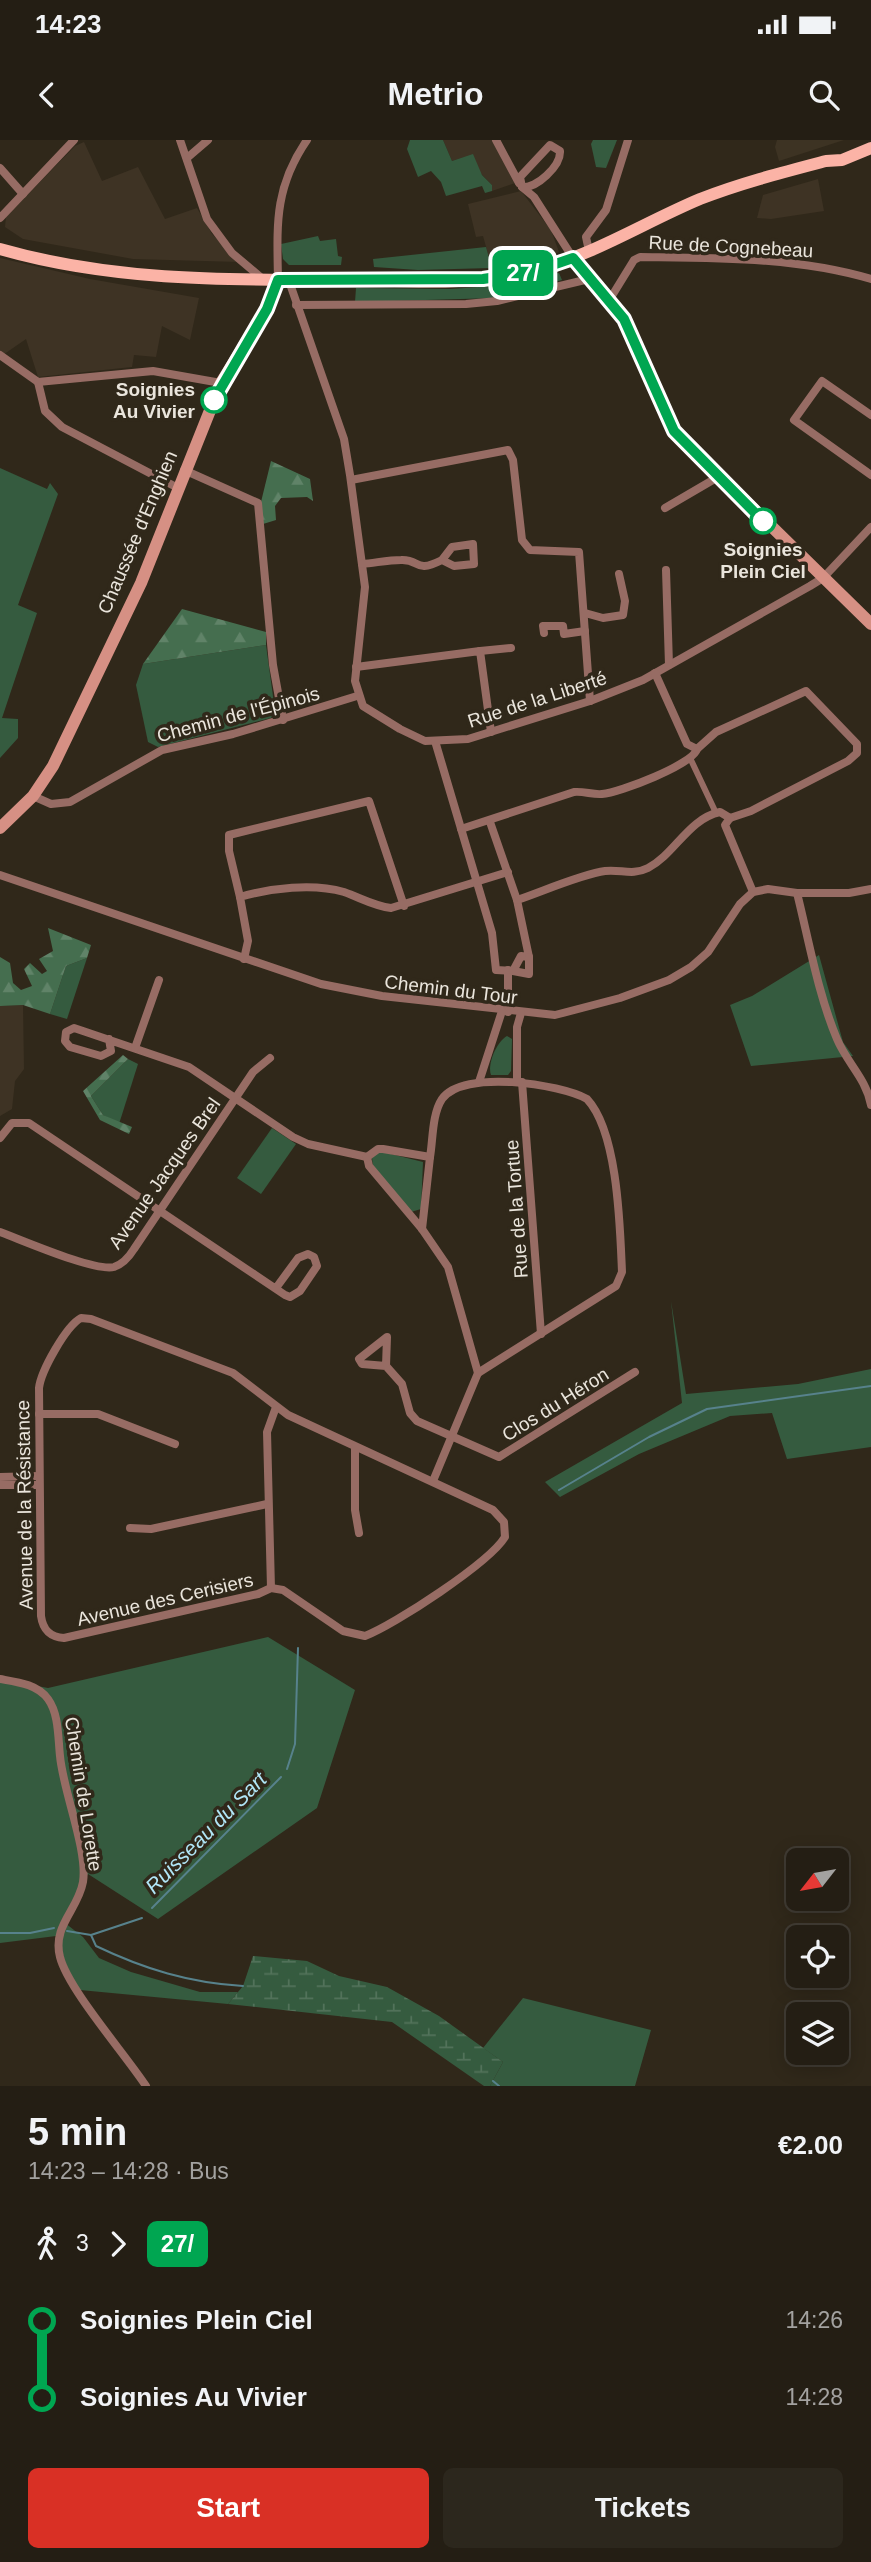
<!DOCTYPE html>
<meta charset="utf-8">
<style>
:root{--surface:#241e14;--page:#2c271d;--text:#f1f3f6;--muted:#a3a2a0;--line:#413c34;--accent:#d93025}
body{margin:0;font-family:Helvetica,sans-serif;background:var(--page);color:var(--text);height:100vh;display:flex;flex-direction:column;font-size:26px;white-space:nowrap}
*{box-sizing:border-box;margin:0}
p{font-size:23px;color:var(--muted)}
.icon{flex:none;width:38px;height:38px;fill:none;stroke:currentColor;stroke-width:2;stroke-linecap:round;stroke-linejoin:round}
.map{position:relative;height:1946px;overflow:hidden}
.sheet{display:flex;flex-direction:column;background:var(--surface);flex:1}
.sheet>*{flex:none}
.badge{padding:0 14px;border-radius:10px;font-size:24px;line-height:46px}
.needle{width:46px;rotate:239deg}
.buttons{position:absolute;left:786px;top:1708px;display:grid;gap:14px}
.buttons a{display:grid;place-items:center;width:63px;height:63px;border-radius:10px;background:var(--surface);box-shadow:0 4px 18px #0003,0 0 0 2px var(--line);font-size:35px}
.map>.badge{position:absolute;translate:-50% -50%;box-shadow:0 0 0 4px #fff}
.legs{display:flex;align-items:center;gap:10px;height:77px;padding:0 28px;font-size:23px}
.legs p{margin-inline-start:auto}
.overview{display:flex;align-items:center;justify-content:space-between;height:119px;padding:0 28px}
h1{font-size:38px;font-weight:800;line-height:52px}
.primary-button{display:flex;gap:14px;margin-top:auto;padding:14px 28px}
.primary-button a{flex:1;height:80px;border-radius:10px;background:var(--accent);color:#fff;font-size:28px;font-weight:800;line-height:80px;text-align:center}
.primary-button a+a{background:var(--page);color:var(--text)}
ul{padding:0 28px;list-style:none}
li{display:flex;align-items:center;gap:24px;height:77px;font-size:26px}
li i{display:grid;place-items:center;width:10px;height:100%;margin:0 9px;background:currentColor}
li i::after{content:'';width:18px;height:18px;margin:-9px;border:5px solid;border-radius:50%;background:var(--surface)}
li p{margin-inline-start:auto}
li:first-child i{background:linear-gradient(#0000 50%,currentColor 0)}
li:last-child i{background:linear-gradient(currentColor 50%,#0000 0)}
.status{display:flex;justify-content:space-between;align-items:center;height:49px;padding:0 35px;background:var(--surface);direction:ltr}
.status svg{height:19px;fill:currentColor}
header{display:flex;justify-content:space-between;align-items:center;height:91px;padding:0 28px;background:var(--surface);font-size:32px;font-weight:800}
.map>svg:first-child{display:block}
.commercial{fill:#3e3324}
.medical{fill:#3d3323}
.green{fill:#355b3f}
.forest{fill:url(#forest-firs)}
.wetland{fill:url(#wetland-marsh)}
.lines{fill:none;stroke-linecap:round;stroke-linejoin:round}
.stream{stroke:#57828c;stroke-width:2}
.pedestrian{stroke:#976c64;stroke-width:6}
.minor{stroke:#976c64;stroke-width:8}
.secondary{stroke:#d69084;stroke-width:12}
.primary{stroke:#fbb3a6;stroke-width:12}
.line-1-casing{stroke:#fff;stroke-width:16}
.line-1{stroke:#00a651;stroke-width:10}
.stop-1-dot{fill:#fff;stroke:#00a651;stroke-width:3.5}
.labels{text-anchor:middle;stroke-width:7;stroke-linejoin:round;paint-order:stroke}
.street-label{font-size:19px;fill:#eae5dc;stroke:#30281a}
.stop-label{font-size:19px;font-weight:bold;fill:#eae5dc;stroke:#30281a;text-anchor:end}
.water-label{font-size:21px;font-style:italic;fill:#b1e6f7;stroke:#30281a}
</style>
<div class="status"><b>14:23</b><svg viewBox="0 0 49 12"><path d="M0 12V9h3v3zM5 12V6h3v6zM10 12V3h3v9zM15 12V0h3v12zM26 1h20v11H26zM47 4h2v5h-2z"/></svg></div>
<header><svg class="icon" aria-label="back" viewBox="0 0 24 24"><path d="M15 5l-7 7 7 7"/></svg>Metrio<svg class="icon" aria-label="search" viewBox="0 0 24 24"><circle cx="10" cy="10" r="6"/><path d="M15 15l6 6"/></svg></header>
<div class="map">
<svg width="871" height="1946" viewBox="0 0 871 1946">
<defs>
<pattern id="forest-firs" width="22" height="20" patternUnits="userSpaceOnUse" patternTransform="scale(1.75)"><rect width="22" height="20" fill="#456e4f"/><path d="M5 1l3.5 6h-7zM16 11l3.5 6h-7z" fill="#608368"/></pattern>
<pattern id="wetland-marsh" width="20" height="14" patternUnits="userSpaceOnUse" patternTransform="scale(1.75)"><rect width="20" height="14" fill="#355b3f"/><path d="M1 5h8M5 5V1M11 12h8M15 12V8" fill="none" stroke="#52725a"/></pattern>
</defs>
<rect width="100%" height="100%" fill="#30281a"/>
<g class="commercial">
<path d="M443 0H494L515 43 492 51V45L465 17 452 21Z"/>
<path d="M84 2 102 41 138 27 165 79 197 68 212 94 240 122 133 119 23 99 5 87 6 77 75 6Z"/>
<path d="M818 39 824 71 771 79 757 78 763 55Z"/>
<path d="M521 51 551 90 559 112 550 117 492 128 483 96 476 97 468 64Z"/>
<path d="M0 118 90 139 199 158 190 200 162 186 156 217 134 215 132 227 38 237 26 199 0 217Z"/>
<path d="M23 865 24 929 15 941 12 969 0 976V866Z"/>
</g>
<path class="medical" d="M777 0H844L779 21 775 7Z"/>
<g class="green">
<path d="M410 0H443L452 21 473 14 482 35 492 45V51L485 53 482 46 446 56 441 42 431 31 418 37 407 9Z"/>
<path d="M593 0H617L606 28 596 27 591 4Z"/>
<path d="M318 96 320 101 336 99 338 116 342 117 341 125H289L283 119 281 104Z"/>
<path d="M486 107 492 128 418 130 374 127 373 119Z"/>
<path d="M559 133 562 140 496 158 355 162 356 148 450 149 494 146Z"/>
<path d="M0 328 47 349 50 343 58 354 18 465 37 473 2 578 18 579V598L0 618Z"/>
<path d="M266 505 275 571 271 578 158 607 148 602 136 545 143 524Z"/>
<path d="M819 815 843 902 853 916 751 926 730 865 752 856Z"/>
<path d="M87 818 67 879 50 874 66 826Z"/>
<path d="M507 896 512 899 511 931 508 935H491C487 925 496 902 507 896Z"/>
<path d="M128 919 138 924 119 984 103 975 91 956Z"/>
<path d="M272 988 296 1004 261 1054 237 1038Z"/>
<path d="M379 1011 423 1022 421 1069 411 1072 373 1027 372 1018Z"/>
<path d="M671 1161 686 1254 798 1244 871 1229V1307L787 1319 772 1273 730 1276 639 1314 560 1357 545 1342 682 1263Z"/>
<path d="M268 1497 355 1550 317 1668 158 1779 88 1734 56 1796 0 1803V1539L48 1548Z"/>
<path d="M65 1783 83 1797 99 1818 131 1832 200 1852H238L228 1864 80 1850C66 1827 56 1810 65 1783Z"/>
<path d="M523 1858 651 1890 635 1946H490L503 1922 483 1908Z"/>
</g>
<g class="forest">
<path d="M271 321 310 339 313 361 307 357 281 358 275 366 276 380 263 384 261 362Z"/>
<path d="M182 469 266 492V505L143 524Z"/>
<path d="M48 788 91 805 87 818 66 826 50 874 23 865 0 866V817L10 823 13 843 21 850 32 846 24 829 30 823 42 834 47 831 39 819 53 811Z"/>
<path d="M123 915 128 919 91 956 103 975 132 987 129 994 100 980 83 951Z"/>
</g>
<path class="wetland" d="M253 1816 307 1821 339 1836 387 1847 439 1876 503 1922 490 1946H484L392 1882 228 1864 243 1846Z"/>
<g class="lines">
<g class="stream">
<path d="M559 1350 649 1297 707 1269 871 1246"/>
<path d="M287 1629 295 1604 298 1508"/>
<path d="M152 1768 281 1637"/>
<path d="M67 1791 91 1795 142 1778"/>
<path d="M0 1793H30L54 1788"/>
<path d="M91 1795 96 1806C144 1829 190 1843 243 1846"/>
<path d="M493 1941 499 1946"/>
</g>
<path class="pedestrian" d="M691 620 716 673"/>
<g class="minor">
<path d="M180 0 207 79 232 113 264 140"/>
<path d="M496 0 519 43"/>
<path d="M550 5 560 11C561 26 536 49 522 47L520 37Z"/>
<path d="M187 18 208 0"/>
<path d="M0 28 23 54"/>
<path d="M522 47 534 57 573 118"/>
<path d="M0 78 74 0"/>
<path d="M589 111 586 97 606 70 628 0"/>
<path d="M278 140C277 85 274 48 307 0"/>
<path d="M289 141 344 299 350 335 365 447 355 541 363 566 400 589 425 601 468 599 590 561 643 540 810 446 823 438 871 387"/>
<path d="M610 159 634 120 640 117C718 118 796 117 871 139"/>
<path d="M296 165 466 164 497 161 589 139"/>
<path d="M0 215 38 242 153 231 221 243"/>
<path d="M38 242 45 271 62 287 178 348"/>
<path d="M871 275 822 241 794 280 871 335"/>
<path d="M184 330 258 363 273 525 283 580"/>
<path d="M351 340 508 310 513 320 522 400 530 410 579 412 590 561"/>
<path d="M665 368 718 337"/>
<path d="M362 424C375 423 388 420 401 420 421 419 414 434 442 420L454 426 474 424 473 404 452 407 442 420"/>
<path d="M666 430 669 525"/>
<path d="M585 473 603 478 623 475 625 461 619 434"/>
<path d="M544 493 543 486H563L564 494 585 491"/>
<path d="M480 511 511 508"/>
<path d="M356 527 480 511 491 592"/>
<path d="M435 601 492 793 496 830 513 831 521 816 529 817 517 760 490 682"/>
<path d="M697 609 716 592 806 551 857 604V613L848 621 751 671 730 678"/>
<path d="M33 656 51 664 70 662 162 610 233 594 357 556"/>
<path d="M730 678 725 685 753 752"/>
<path d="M461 689 574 652C584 651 593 655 602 654 619 653 694 624 697 609L687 604 655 533"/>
<path d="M0 735 321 844 382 856 555 875 620 858 669 840 691 827 708 812 740 764 753 752 768 749 797 753H849L871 749"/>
<path d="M797 753C809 801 818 854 837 899 847 923 866 938 871 965"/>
<path d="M240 757 229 711V695L369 661 404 766"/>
<path d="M517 760C541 752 582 734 605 731 621 729 632 736 648 728 675 714 688 679 720 672L730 678"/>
<path d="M244 819 248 801 240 757C271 748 313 743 344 752 361 758 374 766 391 768L508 732"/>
<path d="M508 830V872"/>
<path d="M513 831 529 834V817"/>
<path d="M109 899 111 911 101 916 70 907 65 901 66 892 74 888 83 891 189 927 293 997 308 1004 367 1017"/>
<path d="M135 908 159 840"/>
<path d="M479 942 502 871"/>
<path d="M517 942V887L521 873"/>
<path d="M522 942 541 1194"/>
<path d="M0 998 12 983H29L285 1155 290 1157 300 1151 317 1126 314 1117 308 1114 298 1118 276 1148"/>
<path d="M367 1017 369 1026 422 1089 448 1127 478 1233"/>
<path d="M367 1017 378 1009H383L430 1017 422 1089"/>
<path d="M430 1017C433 1000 432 974 442 959 463 929 560 944 587 959 618 992 620 1087 622 1132L616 1146 478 1233 433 1341"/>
<path d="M0 1092C22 1100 95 1132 114 1127 123 1124 129 1117 134 1109L253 932 270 918"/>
<path d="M81 1178 91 1179 233 1233 288 1275 493 1370 504 1382 505 1397C489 1423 394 1485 365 1496L343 1491 283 1450 271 1448 258 1454 64 1498C50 1497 43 1490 41 1476L39 1248C41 1231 66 1186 81 1178Z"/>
<path d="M386 1226 387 1197 359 1219 362 1224 386 1226 402 1244 410 1273 417 1281 499 1317 635 1232"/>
<path d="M39 1274H98L175 1304"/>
<path d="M355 1307V1370L359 1393"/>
<path d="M0 1337 39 1336"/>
<path d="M0 1345H39"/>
<path d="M130 1388 151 1389 267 1364"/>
<path d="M271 1448 267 1292 276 1267"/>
<path d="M0 1539C17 1542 37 1544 48 1559 59 1574 58 1598 60 1616 63 1651 88 1710 83 1742 78 1770 52 1786 60 1817 68 1849 125 1914 146 1946"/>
</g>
<g class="secondary">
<path d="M573 118 624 179 674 291 871 484"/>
<path d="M0 688 33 656 53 626 141 443 221 243 267 169 278 140"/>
</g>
<path class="primary" d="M0 109C115 142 232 140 351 140 412 141 476 146 535 130 594 115 645 82 700 59 741 43 784 32 826 21L842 20 871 8"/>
</g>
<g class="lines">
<g class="line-1-casing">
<path id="line-1" d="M214 260 267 169 278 140 483 139 535 131 573 118 624 179 674 291 763 381"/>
</g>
<use href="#line-1" class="line-1"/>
</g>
<g class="stop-1-dot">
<circle cx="214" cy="260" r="12"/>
<circle cx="763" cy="381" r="12"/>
</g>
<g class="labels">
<g class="street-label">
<text transform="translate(731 106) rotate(3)" y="7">Rue de Cognebeau</text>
<text transform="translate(137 392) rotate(-67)" y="7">Chaussée d'Enghien</text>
<text transform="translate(537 559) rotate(-18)" y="7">Rue de la Liberté</text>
<text transform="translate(238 574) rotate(-15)" y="7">Chemin de l'Épinois</text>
<text transform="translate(451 849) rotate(7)" y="7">Chemin du Tour</text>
<text transform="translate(164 1033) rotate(-55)" y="7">Avenue Jacques Brel</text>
<text transform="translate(516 1069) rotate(-94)" y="7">Rue de la Tortue</text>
<text transform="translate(555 1264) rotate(-32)" y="7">Clos du Héron</text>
<text transform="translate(24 1365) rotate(-91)" y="7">Avenue de la Résistance</text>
<text transform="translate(165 1459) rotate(-13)" y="7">Avenue des Cerisiers</text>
<text transform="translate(84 1654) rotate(81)" y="7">Chemin de Lorette</text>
</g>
<g class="stop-label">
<text x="195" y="256">Soignies<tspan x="195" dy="22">Au Vivier</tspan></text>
<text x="763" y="416" text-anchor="middle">Soignies<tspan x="763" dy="22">Plein Ciel</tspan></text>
</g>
<g class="water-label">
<text transform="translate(206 1693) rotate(-45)" y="7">Ruisseau du Sart</text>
</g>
</g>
</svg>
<div class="buttons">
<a><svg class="needle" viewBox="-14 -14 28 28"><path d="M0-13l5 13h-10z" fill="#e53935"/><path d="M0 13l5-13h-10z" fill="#a3a2a0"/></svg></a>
<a><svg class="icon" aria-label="locate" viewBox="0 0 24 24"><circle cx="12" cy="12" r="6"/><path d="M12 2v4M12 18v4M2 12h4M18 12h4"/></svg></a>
<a><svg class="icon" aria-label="layers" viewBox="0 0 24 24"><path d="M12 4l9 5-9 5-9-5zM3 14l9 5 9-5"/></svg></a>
</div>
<b class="badge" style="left:523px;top:133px;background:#00a651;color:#fff">27/</b>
</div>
<section class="sheet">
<div class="overview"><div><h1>5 min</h1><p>14:23 – 14:28 · Bus</p></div><b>€2.00</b></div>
<div class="legs"><svg class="icon" aria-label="walk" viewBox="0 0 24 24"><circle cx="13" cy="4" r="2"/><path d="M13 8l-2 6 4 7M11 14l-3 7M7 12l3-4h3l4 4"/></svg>3<svg class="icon" aria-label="forward" viewBox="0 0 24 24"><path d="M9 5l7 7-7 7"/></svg><b class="badge" style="background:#00a651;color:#fff">27/</b></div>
<ul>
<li><i style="color:#00a651"></i><b>Soignies Plein Ciel</b><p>14:26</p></li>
<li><i style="color:#00a651"></i><b>Soignies Au Vivier</b><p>14:28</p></li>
</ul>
<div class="primary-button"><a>Start</a><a>Tickets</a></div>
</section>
